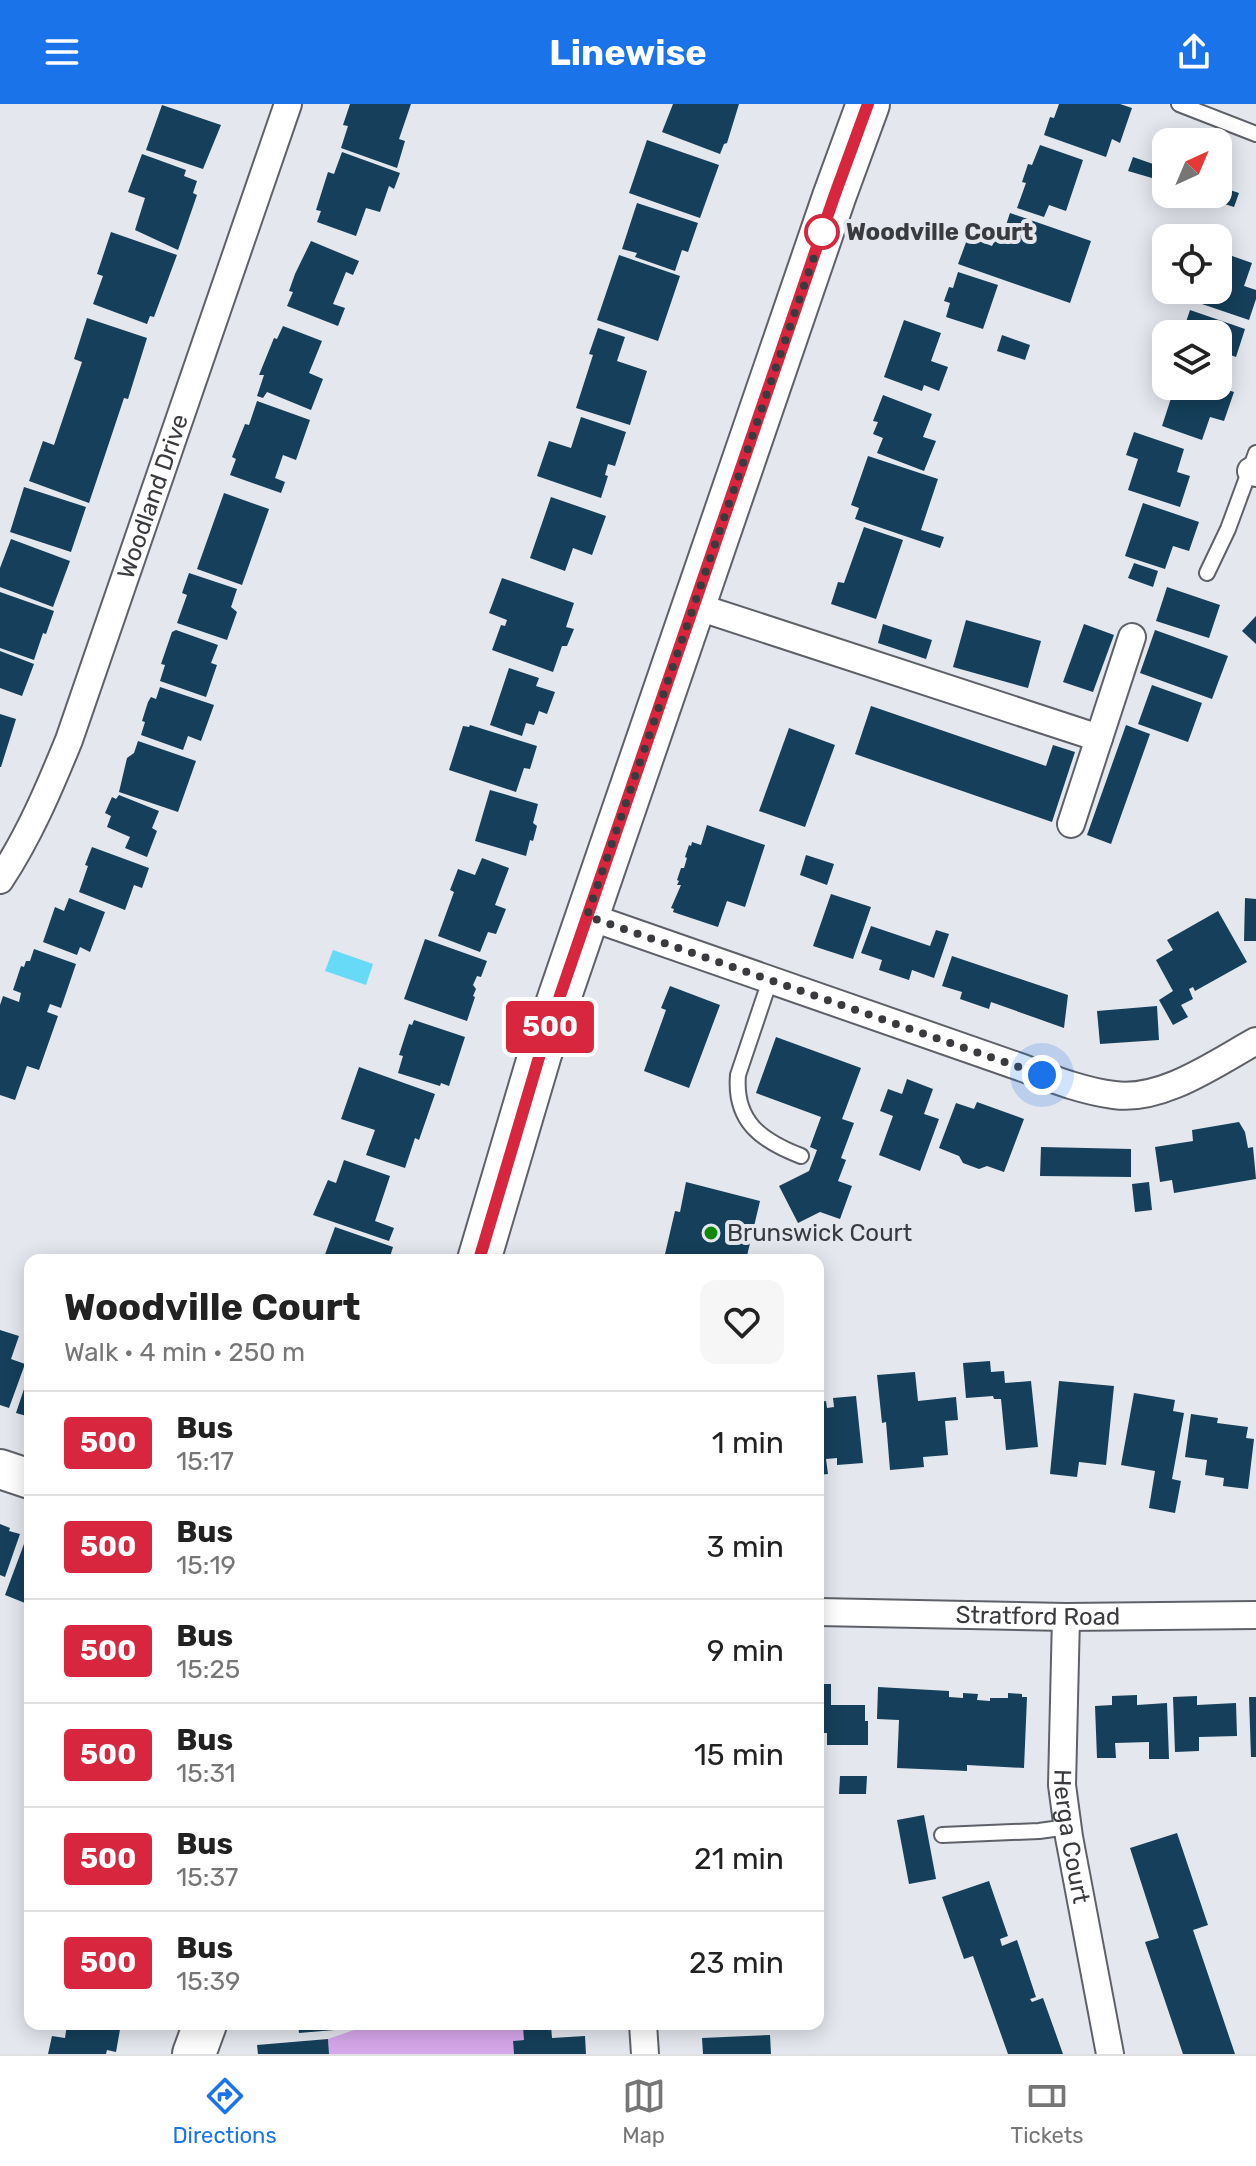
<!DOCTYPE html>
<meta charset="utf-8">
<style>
:root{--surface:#fff;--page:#f6f6f6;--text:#222;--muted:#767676;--line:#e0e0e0;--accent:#1a73e8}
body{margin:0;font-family:Rubik,sans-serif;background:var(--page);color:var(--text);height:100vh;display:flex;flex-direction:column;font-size:30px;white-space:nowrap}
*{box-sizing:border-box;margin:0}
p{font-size:26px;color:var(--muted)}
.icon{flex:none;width:44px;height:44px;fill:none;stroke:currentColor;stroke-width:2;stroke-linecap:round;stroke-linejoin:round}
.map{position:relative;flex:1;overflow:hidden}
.panel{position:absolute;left:24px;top:1150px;width:800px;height:776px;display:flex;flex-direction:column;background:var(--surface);border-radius:16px;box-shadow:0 4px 20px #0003}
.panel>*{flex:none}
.badge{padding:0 16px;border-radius:6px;font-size:28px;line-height:52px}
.needle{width:52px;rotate:44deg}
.controls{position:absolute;left:1152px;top:24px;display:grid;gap:16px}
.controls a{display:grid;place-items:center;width:80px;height:80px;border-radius:16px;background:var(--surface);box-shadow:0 4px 20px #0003;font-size:40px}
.you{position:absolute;width:40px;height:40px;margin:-20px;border:6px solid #fff;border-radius:50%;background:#1a73e8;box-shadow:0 0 0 12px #1a73e833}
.map>.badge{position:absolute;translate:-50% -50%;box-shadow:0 0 0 4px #fff}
.round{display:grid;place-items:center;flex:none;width:84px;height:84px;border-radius:16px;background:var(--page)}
.head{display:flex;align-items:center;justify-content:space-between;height:136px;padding:0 40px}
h1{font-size:38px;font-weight:700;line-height:60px}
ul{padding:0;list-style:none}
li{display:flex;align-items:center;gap:24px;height:104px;padding:0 40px;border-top:2px solid var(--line)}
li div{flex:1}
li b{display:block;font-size:30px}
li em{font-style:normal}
li .badge{min-width:88px;font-weight:700;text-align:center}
header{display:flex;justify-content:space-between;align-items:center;height:104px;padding:0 40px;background:var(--accent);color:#fff;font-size:36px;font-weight:700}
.tabs{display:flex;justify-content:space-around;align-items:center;height:112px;border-top:2px solid var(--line);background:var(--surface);font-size:22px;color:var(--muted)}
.tabs a{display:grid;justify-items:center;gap:4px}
.tabs .selected{color:var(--accent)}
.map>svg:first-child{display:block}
.green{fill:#d6a7ea}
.water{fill:#67daf7}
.building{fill:#153f5a}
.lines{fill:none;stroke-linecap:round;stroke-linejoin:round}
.lane-casing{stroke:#5e6167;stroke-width:18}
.street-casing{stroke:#5e6167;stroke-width:30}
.secondary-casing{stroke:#5e6167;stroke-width:42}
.primary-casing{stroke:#5e6167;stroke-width:46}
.lane{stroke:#fff;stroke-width:14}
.street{stroke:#fff;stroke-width:26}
.secondary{stroke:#fff;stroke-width:38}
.primary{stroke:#fff;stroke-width:42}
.line-casing{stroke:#fff;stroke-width:18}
.line{stroke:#d7263d;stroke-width:12}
.walk{stroke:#3a3b3e;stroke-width:8;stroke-dasharray:0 14.4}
.stop-dot{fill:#fff;stroke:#d7263d;stroke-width:4}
.poi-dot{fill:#10880a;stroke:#e4e7ee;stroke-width:3}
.labels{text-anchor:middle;stroke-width:8;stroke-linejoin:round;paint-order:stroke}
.stop-label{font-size:24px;font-weight:bold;fill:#3a3b3e;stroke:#e4e7ee;text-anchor:start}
.street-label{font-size:24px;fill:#3a3b3e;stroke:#e4e7ee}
.poi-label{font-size:24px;fill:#3a3b3e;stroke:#e4e7ee;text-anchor:start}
</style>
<header><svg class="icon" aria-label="menu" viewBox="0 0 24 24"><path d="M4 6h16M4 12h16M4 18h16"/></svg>Linewise<svg class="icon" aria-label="share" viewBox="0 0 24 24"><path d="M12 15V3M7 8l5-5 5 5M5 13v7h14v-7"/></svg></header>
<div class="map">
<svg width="1256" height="1950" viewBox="0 0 1256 1950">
<rect width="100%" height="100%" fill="#e4e7ee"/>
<path class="green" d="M357 1920H533L524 1923V1936L513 1937 514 1950H329L328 1935 357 1925Z"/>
<path class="water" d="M333 846 373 860 366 881 325 867Z"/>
<g class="building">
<path d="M350 0H411L399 35 405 37 397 64 341 44 348 22 343 21Z"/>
<path d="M673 0H739L727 39 724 40 720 50 662 28Z"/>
<path d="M1059 0H1120L1132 4 1120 39 1112 35 1106 53 1044 31 1050 13 1054 14Z"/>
<path d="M162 1 221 21 203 65 146 46Z"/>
<path d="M647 36 719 61 700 114 629 89Z"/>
<path d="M1040 41 1083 56 1066 107 1049 101 1044 113 1017 104 1026 79 1022 78 1028 60 1032 61Z"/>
<path d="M342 48 400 69 394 85 389 82 380 108 366 104 356 132 317 118 321 107 316 106 328 68 334 70Z"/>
<path d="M142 50 186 66 184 72 197 77 193 89 197 91 178 146 135 126 145 94 128 88Z"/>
<path d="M1133 53 1156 61 1152 74 1128 67Z"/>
<path d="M1218 82 1239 89 1234 103 1209 95 1211 90H1218Z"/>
<path d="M637 99 698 119 688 148 682 146 675 167 635 153 637 149 622 145Z"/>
<path d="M1010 109 1091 137 1070 199 958 160 968 133 992 142 1000 126 1004 127Z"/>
<path d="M111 128 177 151 154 213 150 212 147 220 93 200 103 172 97 170Z"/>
<path d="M311 137 359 157 353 171 346 168 333 200 345 204 338 222 287 202 293 188 289 187 295 170Z"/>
<path d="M1218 147 1252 159 1244 182 1256 186V195L1249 216 1196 198 1200 186H1218Z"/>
<path d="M619 151 680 172 658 237 597 216Z"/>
<path d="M958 168 998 181 983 225 946 213 950 199 944 197 949 183 953 184Z"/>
<path d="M1190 206 1245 225 1236 253 1222 248 1218 257V230H1182Z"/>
<path d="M87 214 147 234 128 295 124 294 89 399 29 377 43 337 54 341 82 258 74 255Z"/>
<path d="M904 216 941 229 931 257 948 263 939 287 924 281 922 287 884 273Z"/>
<path d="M283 222 322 237 309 269 323 275 311 306 267 288 263 294 257 292 264 271H259L274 234 277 235Z"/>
<path d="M598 224 625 233 617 257 647 267 630 321 576 304 593 251 589 250Z"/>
<path d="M1002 231 1030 241 1025 256 997 247Z"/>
<path d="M1175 282H1215L1234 288 1224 317 1210 313 1202 336 1162 322Z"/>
<path d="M883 291 932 310 923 333 936 337 924 367 877 349 883 334 873 330 878 318 873 317Z"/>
<path d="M257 297 310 316 296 356 283 351 275 374 285 378 281 389 230 371 236 355 232 353 239 335 245 320 249 321Z"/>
<path d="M581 313 626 328 615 362 608 360 605 371 608 372 601 394 537 372 549 337 571 344Z"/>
<path d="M1134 328 1184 345 1177 368 1190 372 1180 403 1128 386 1138 355 1126 351Z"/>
<path d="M868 352 938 375 921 426 944 433 940 444 855 415 859 404 851 401Z"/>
<path d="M24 383 86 403 71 448 10 428Z"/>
<path d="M224 389 269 405 242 481 197 465Z"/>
<path d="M551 393 606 412 592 451 573 444 565 467 530 454Z"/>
<path d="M1143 399 1199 418 1189 447 1173 442 1165 465 1125 452Z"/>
<path d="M864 423 903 436 876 515 831 500 838 478 844 479Z"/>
<path d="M11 435 70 457 53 503 0 483V464Z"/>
<path d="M1134 459 1158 467 1153 483 1128 474Z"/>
<path d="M189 469 237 485 231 503 237 508 227 536 177 519 187 491 182 489Z"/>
<path d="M502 474 574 499 566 523 574 525 567 542H562L553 568 492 546 501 521 505 522 507 516 489 509Z"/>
<path d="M1167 483 1220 501 1209 534 1156 517Z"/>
<path d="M0 488 54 507 46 530 43 529 34 556 0 544Z"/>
<path d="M1256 512V540L1242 527Z"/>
<path d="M966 516 1041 537 1028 584 953 563Z"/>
<path d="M883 520 932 536 926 555 878 539Z"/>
<path d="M1084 520 1114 531 1093 588 1063 578Z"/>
<path d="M176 526 218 541 211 559 217 561 206 593 160 577 165 561 161 560 172 528Z"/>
<path d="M1155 526 1228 552 1212 595 1140 569Z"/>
<path d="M0 547 34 560 22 592 0 584Z"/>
<path d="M509 564 539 574 536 582 555 588 547 610 539 607 534 621 526 619 522 632 490 621Z"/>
<path d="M1152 581 1202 599 1188 638 1138 620Z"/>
<path d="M160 583 214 601 201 637 188 632 183 646 141 631 145 618 142 617 148 598 151 593 156 595Z"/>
<path d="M871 602 1046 662 1053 641 1075 648 1052 718 855 650Z"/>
<path d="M0 610 16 615 1 663H0Z"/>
<path d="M470 621 537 642 530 665 524 664 516 688 449 666 463 622 469 623Z"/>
<path d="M1126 621 1150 630 1111 740 1087 731Z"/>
<path d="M789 624 835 641 805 723 759 707Z"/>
<path d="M138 637 196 657 178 708 119 688 127 654 134 649Z"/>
<path d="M490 686 538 700 533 719 537 722 533 737 530 736 526 752 475 737Z"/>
<path d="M119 691 159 707 152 724 157 727 147 753 125 744 130 733 107 723 111 712 105 709 112 693 116 695Z"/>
<path d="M707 721 765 741 745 803 727 797 718 823 673 808 674 805 671 804 681 781H677L679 777 677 776 681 764H684L687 754 685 753 689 741 691 742 692 738 701 741Z"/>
<path d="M92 743 149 764 142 784 134 781 125 806 79 788 88 762 85 761Z"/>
<path d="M806 751 834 760 827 781 800 771Z"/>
<path d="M482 754 509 764 495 801 506 805 496 830 488 828 480 848 438 832 454 788 450 786 458 765 475 771Z"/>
<path d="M831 790 871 803 853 855 813 842Z"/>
<path d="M69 794 105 808 90 848 80 843 77 851 43 838 55 803 64 807Z"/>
<path d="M1245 794 1256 795V837H1244Z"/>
<path d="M1218 807 1247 858 1195 887 1193 883 1189 885 1193 895 1181 901 1188 913 1173 921 1159 896 1173 887 1156 856 1173 846 1167 836Z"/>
<path d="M871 822 930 842 936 826 949 830 934 874 912 866 909 876 879 866 882 856 861 849Z"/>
<path d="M425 835 487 857 481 873 477 872 473 881 476 885 473 892 475 893 467 917 404 895Z"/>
<path d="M34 845 76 860 61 904 50 900 47 908 58 912 39 966 27 962 15 996 0 991V901L3 892 19 898 21 889 13 886 21 862 24 863 26 857H30Z"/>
<path d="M952 852 1068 891 1064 924 991 898 989 905 960 895 962 888 942 882Z"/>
<path d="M670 882 720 901 689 984 644 967 666 906 661 904Z"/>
<path d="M1157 902 1159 936 1100 940 1097 907Z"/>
<path d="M414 916 465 933 449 982 441 979 440 982 398 969 403 952 399 951 409 920 412 921Z"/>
<path d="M776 933 861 964 842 1015 854 1019 841 1054 846 1056 838 1077 852 1082 840 1115 820 1108 798 1119 779 1082 809 1067 817 1046 810 1043 821 1013 756 989Z"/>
<path d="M359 963 435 990 419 1036 415 1034 405 1064 366 1051 375 1026 341 1015Z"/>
<path d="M907 975 933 985 924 1010 939 1015 920 1067 879 1051 893 1012 880 1007 888 985 902 990Z"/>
<path d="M977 998 1024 1015 1004 1068 987 1062 979 1065 963 1059 959 1052 939 1044 956 999 974 1005Z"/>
<path d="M1239 1018 1245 1028 1248 1044 1253 1043 1256 1075 1174 1089 1172 1076 1160 1078 1155 1043 1193 1037 1192 1026Z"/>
<path d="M1041 1043 1131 1045V1073L1040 1072Z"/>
<path d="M344 1056 390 1072 375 1117 394 1124 389 1137 313 1111 328 1076 336 1079Z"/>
<path d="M686 1078 760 1097 746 1156H689L665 1150 675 1107 680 1108Z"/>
<path d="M1149 1078 1152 1106 1135 1108 1132 1080Z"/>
<path d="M335 1123 393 1143 389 1156H323Z"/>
<path d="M0 1226 19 1232 11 1255 25 1260 9 1304 0 1301Z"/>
<path d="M990 1257 991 1268 1004 1267 1005 1279 1031 1277 1038 1343 1006 1346 1001 1295H994L993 1292 966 1294 963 1259Z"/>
<path d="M30 1267V1313L16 1309Z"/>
<path d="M915 1268 918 1297 956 1293 958 1316 945 1317 948 1351 923 1353 924 1363 890 1366 886 1318 882 1319 877 1271Z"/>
<path d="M1059 1277 1114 1282 1106 1361 1079 1358 1077 1373 1050 1370Z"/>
<path d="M1134 1289 1175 1296 1173 1307 1184 1309 1172 1375 1181 1377 1175 1409 1149 1404 1155 1367 1121 1361Z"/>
<path d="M856 1292 863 1359 837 1361V1354L826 1355 828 1370 818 1371V1298L826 1297 827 1304 834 1303 833 1294Z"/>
<path d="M1191 1310 1218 1314 1217 1319 1248 1323 1246 1334 1254 1335 1248 1385 1223 1382 1224 1374 1205 1371 1207 1356 1185 1353Z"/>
<path d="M0 1420 10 1424 9 1427 20 1430 5 1473 0 1471Z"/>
<path d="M27 1432 30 1433V1501L5 1491Z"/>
<path d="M818 1580H831V1601H865V1617H868V1641H827V1629H818Z"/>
<path d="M878 1583 949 1587V1593L963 1594V1589L978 1590 977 1596 990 1597V1594H1008V1589L1022 1590V1593H1027L1024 1664 967 1661V1667L897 1664 899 1616 877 1615Z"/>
<path d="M1137 1591V1601L1167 1599 1169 1655H1149V1638L1115 1639 1116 1654H1097L1095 1602 1112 1601V1592Z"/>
<path d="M1197 1592V1601L1236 1599 1237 1632 1199 1633V1647L1175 1648 1173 1593Z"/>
<path d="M1249 1593H1256V1653H1251Z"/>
<path d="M840 1672H867L866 1690H839Z"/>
<path d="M924 1711 936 1775 909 1780 897 1716Z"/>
<path d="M1177 1729 1208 1821 1193 1826 1235 1950H1183L1145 1838 1159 1834 1130 1744Z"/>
<path d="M989 1777 1008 1832 1000 1835 1002 1842 1017 1836 1036 1893 1030 1895 1032 1898 1043 1894 1063 1950H1008L973 1852 964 1855 942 1793Z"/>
<path d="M67 1920H121L116 1948 107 1946 106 1950H48L52 1932 65 1934Z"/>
<path d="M298 1920H357L358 1924 299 1929Z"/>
<path d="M699 1920H745V1922L700 1925Z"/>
<path d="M551 1922 552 1934 585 1932 586 1950H514L513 1937 524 1936 523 1923Z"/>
<path d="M770 1931 771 1950H703L702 1934Z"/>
<path d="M328 1935 329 1950H258L257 1941Z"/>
</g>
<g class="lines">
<g class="lane-casing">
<g id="lane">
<path d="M1179 0 1256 30"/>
<path d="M1207 469 1228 425 1256 349"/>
<path d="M770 876 738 971C734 1018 762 1037 801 1052"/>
<path d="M942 1731 1039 1727 1068 1723"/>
</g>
</g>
<g class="street-casing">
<g id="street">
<path d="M1251 367 1256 369"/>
<path d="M695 502 1099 634"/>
<path d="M1071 720 1132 533"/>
<path id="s1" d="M0 776C29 732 49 685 69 636L288 0"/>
<path d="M587 812 1020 963C1050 974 1082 987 1114 991 1162 998 1216 959 1256 937"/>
<path id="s2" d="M818 1508 1066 1513 1256 1511"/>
<path id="s3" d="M1066 1513 1062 1681 1069 1733 1110 1950"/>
<path d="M643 1920 645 1950"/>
</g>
</g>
<g class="secondary-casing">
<path id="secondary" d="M0 1365 30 1375"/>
</g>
<g class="primary-casing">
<g id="primary">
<path d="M479 1156 540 950 834 93 868 0"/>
<path d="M194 1950 205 1920"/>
</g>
</g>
<use href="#lane" class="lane"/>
<use href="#street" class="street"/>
<use href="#secondary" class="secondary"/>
<use href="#primary" class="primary"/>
</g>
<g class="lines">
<g class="line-casing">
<path id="line" d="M479 1156 540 950 834 93 868 0"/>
</g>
<use href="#line" class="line"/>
<path class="walk" d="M822 128 825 121 587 812 1042 971"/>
</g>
<circle class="stop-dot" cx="822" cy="128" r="16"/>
<circle class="poi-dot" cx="711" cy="1129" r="8"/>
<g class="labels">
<g class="stop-label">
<text x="846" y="136">Woodville Court</text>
</g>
<g class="street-label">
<text dy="8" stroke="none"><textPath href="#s1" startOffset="414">Woodland Drive</textPath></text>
<text dy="8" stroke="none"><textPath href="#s2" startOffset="220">Stratford Road</textPath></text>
<text dy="8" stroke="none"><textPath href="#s3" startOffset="220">Herga Court</textPath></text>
</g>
<g class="poi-label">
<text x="727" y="1137">Brunswick Court</text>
</g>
</g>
</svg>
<div class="controls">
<a><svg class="needle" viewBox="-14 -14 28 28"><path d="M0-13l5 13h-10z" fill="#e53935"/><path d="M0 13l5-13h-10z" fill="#767676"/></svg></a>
<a><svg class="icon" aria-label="locate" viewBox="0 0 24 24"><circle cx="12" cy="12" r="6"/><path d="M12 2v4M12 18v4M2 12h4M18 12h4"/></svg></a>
<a><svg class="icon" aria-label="layers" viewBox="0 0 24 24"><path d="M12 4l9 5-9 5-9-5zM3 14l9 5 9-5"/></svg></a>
</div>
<div class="you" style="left:1042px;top:971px"></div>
<b class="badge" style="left:550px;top:923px;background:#d7263d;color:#fff">500</b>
<section class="panel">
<div class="head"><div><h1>Woodville Court</h1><p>Walk · 4 min · 250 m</p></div><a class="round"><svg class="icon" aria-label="heart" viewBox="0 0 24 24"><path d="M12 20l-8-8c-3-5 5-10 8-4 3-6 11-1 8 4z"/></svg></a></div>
<ul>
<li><span class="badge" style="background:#d7263d;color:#fff">500</span><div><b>Bus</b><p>15:17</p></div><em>1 min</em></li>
<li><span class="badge" style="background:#d7263d;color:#fff">500</span><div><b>Bus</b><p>15:19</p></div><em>3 min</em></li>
<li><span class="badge" style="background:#d7263d;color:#fff">500</span><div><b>Bus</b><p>15:25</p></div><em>9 min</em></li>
<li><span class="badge" style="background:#d7263d;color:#fff">500</span><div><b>Bus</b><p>15:31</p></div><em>15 min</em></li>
<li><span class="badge" style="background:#d7263d;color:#fff">500</span><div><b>Bus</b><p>15:37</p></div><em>21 min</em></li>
<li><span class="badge" style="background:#d7263d;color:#fff">500</span><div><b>Bus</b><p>15:39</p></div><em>23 min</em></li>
</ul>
</section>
</div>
<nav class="tabs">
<a class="selected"><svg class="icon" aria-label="directions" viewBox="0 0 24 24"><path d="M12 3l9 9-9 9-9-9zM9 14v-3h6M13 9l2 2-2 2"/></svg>Directions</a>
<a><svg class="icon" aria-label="map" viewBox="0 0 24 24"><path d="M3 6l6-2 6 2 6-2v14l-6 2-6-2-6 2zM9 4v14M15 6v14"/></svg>Map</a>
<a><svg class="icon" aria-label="tickets" viewBox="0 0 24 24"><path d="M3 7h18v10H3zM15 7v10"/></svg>Tickets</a>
</nav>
